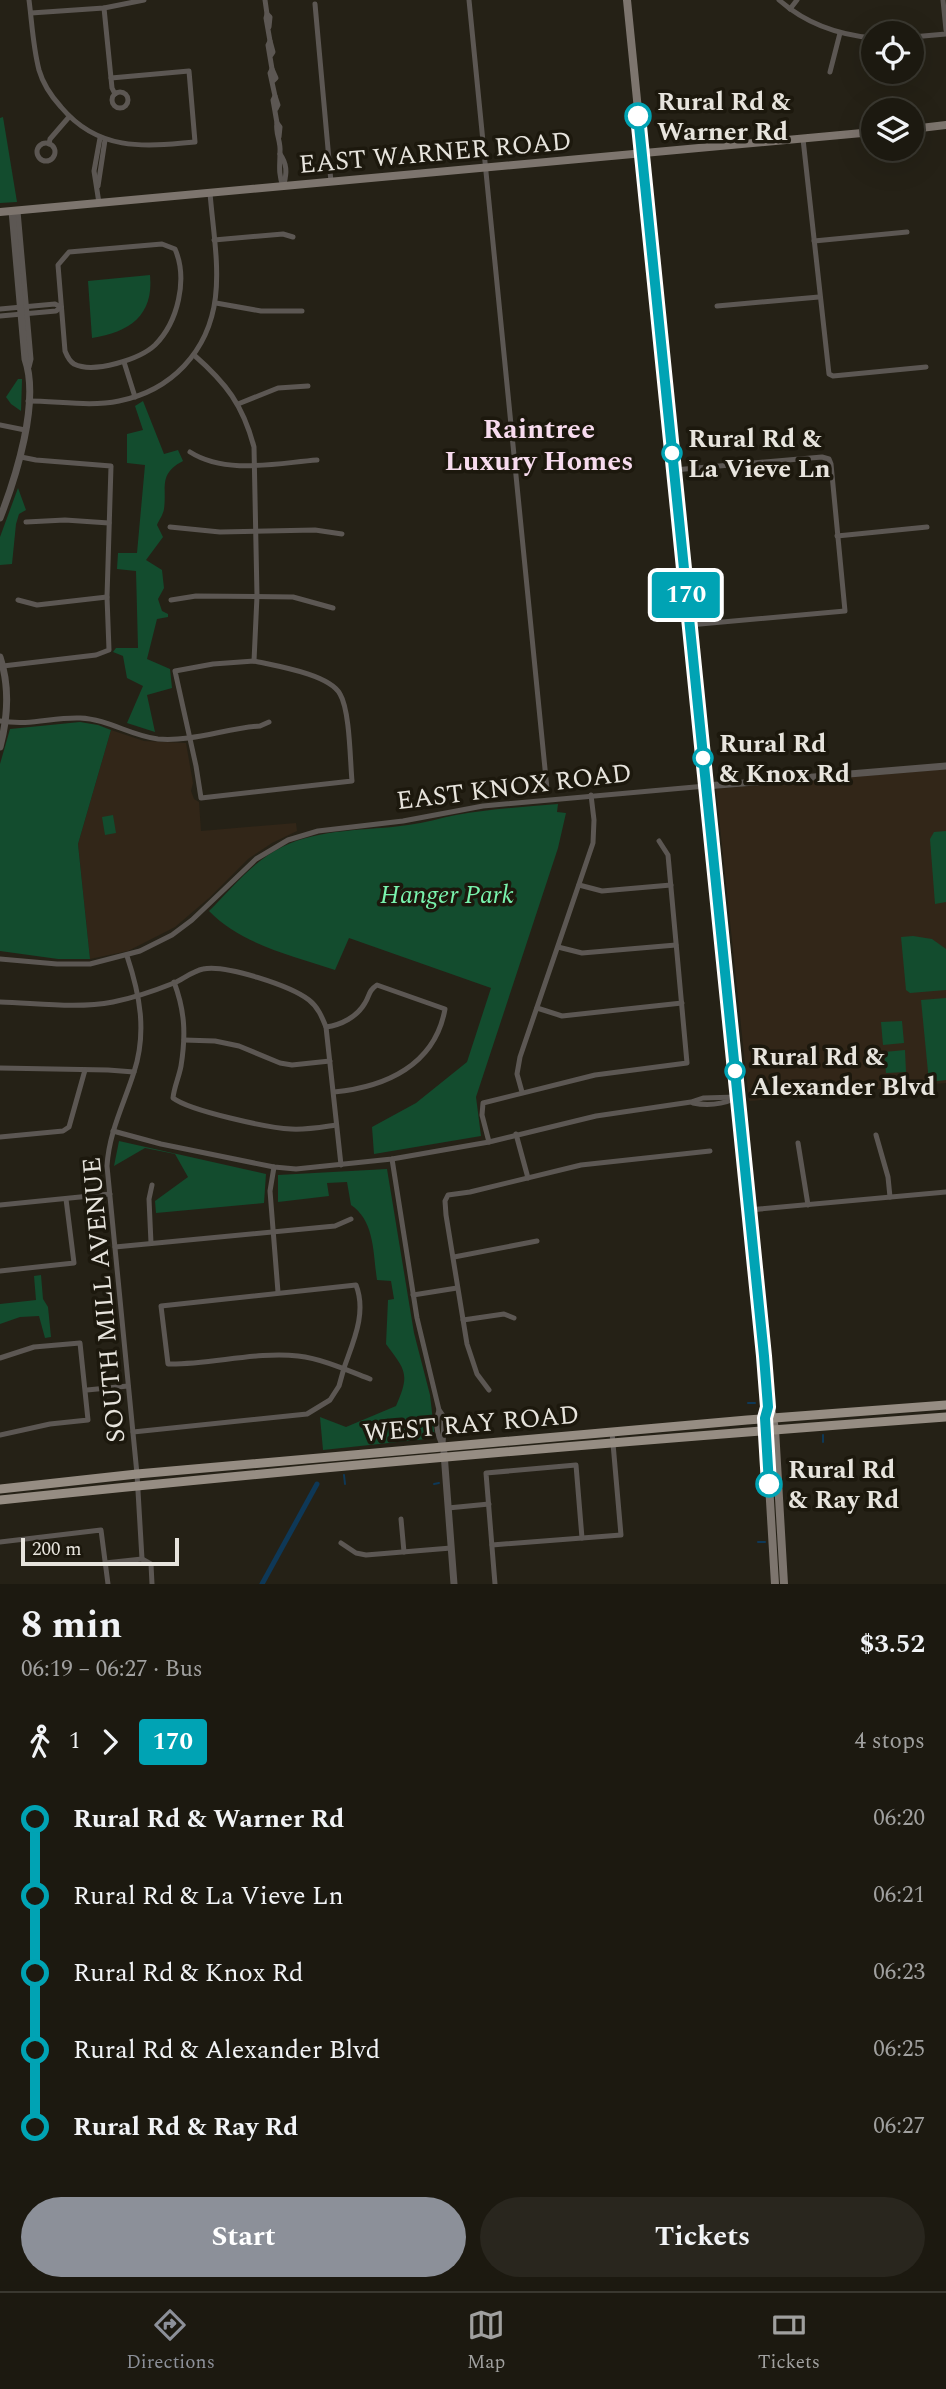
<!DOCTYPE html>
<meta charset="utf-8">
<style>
:root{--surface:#1c1910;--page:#29261e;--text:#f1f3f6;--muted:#a0a09f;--line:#3a3830;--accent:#8c9099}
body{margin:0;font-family:Spectral,serif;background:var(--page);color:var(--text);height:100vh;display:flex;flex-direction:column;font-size:26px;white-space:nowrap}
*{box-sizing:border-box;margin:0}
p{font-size:23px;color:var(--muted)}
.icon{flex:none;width:38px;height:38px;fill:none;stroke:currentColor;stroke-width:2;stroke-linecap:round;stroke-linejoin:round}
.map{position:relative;height:1584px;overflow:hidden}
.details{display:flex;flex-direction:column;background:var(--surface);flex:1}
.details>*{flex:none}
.badge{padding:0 14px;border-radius:5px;font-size:24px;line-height:46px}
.tools{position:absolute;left:861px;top:21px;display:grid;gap:14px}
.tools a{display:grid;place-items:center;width:63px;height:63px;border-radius:50%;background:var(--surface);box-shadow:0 7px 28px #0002,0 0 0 2px var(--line);font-size:35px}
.scale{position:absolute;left:21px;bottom:18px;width:158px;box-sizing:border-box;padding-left:7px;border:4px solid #e7e4dd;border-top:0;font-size:19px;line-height:24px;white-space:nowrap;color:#e7e4dd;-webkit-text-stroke:5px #1c180d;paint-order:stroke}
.map>.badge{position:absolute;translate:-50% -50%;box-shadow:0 0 0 4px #fff}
.legs{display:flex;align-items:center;gap:10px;height:77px;padding:0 21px;font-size:23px}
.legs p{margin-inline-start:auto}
.head{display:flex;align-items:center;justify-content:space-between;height:119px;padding:0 21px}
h1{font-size:38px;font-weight:700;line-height:52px}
.action{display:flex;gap:14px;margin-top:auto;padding:14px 21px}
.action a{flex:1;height:80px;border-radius:42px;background:var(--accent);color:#fff;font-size:28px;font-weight:700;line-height:80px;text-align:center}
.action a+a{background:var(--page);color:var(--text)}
ul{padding:0 21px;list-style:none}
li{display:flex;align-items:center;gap:24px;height:77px;font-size:26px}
li i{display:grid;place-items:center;width:10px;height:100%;margin:0 9px;background:currentColor}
li i::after{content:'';width:18px;height:18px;margin:-9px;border:5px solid;border-radius:50%;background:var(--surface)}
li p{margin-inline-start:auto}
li:first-child i{background:linear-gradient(#0000 50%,currentColor 0)}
li:last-child i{background:linear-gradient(currentColor 50%,#0000 0)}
.tab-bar{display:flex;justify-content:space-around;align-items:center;height:98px;border-top:2px solid var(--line);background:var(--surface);font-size:19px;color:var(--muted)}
.tab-bar a{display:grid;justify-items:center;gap:4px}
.tab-bar .active{color:var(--accent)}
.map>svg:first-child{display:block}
.education{fill:#322618}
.green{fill:#134c2e}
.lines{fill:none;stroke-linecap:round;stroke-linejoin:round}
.stream{stroke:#0e3857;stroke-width:2}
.canal{stroke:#0e3857;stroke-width:5}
.minor{stroke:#5c5753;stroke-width:5}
.tertiary{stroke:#5c5753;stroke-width:7}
.secondary{stroke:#7d756e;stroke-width:8}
.primary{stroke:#968d83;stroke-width:9}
.line-1-casing{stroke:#fff;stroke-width:16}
.line-1{stroke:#00a3b4;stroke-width:10}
.stop-1-dot{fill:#fff;stroke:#00a3b4;stroke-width:3.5}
.labels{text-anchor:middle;stroke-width:7;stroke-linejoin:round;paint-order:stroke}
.stop-label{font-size:26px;font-weight:bold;fill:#e7e4dd;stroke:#1c180d;text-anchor:start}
.street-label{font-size:26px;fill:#e7e4dd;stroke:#1c180d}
.park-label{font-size:26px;font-style:italic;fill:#79f3ad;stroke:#1c180d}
.neighbourhood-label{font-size:28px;font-weight:bold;fill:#f7dbee;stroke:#1c180d}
</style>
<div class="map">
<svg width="946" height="1584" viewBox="0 0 946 1584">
<rect width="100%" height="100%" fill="#252116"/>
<g class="education">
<path d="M111 730 144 741 186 743 193 783 191 791 194 799 199 802 201 831 296 823 297 831 272 843 248 859 209 898 175 927 128 951 90 959 78 844Z"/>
<path d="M946 769V1083L749 1101 716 789Z"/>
</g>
<g class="green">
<path d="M3 117 17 202 0 203V118Z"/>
<path d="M150 275C154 316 129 332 92 338L88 281Z"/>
<path d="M18 379H22L21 411 11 404 6 397Z"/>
<path d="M143 401 164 454 178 450 183 461C158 474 167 487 164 509 163 515 159 520 157 525L163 537 146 560 162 570 164 588 158 599 162 611 168 614V617L157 619 147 659 170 669 172 688 147 695 155 732 127 723 143 686 127 678 123 656 113 652 116 648H138L136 571 117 569 118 553H137L145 465 127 463V434L143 430 135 406Z"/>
<path d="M18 488 26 510 19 514 16 524 12 564 0 565V537Z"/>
<path d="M80 722 98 725 111 730 78 844 90 959H58L0 951V764L10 729Z"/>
<path d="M558 804 557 812 566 813 558 848 476 1097 481 1136 374 1154 372 1127 416 1103 467 1062 491 988 349 938 335 970C291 955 242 945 209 911 231 889 253 861 282 847 320 828 367 831 408 825 425 823 440 818 456 815 489 809 524 807 558 804Z"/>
<path d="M113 815 116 833 105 835 102 817Z"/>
<path d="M946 831V902L935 904 930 839 934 832Z"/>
<path d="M913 936 932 939 946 949V990L910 993 906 990 901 937Z"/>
<path d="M946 998V1080L929 1082 921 1000Z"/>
<path d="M902 1021 904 1043 883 1045 881 1022Z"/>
<path d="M905 1050 906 1072 886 1073 884 1052Z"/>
<path d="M119 1141 266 1174 264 1203 156 1213 155 1201 188 1177 175 1154 145 1148 114 1166Z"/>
<path d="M387 1169 414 1333 430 1395 435 1438 323 1450 320 1417 346 1427 396 1406C410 1374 406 1371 386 1344L388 1300 394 1299 391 1281 377 1280C373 1254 375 1221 351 1205L347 1182 327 1183 329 1196 278 1202V1175Z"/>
<path d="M41 1275 43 1299 48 1307 51 1337 45 1338 39 1316 20 1317 0 1324V1304L36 1300 34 1276Z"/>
</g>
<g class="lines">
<g class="stream">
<path d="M748 1403H755"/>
<path d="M823 1435V1442"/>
<path d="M344 1475 345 1484"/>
<path d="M434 1484 439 1483"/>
<path d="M758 1542H765"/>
</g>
<path class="canal" d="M262 1584 317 1484"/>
<g class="minor">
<path d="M29 0C32 23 33 47 39 70 43 84 51 96 61 107 98 151 142 147 195 142L189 71 111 78"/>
<path d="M265 0 267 14"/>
<path d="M469 0 547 789"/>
<path d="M779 0C805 23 839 35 873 38"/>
<path d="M943 0 946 30"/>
<path d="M315 4 331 182"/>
<path d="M104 8 112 88 115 94"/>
<path d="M790 9 797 0"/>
<path d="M31 13 104 8 144 0"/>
<path d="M269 27 270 17 267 14 266 18 270 41"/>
<path d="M912 37 946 34"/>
<path d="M271 55 273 52 270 41 268 45 272 69"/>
<path d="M830 72 840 33"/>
<path d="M273 81 276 78 272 69 270 73 275 96"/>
<circle cx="120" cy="100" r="8"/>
<path d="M276 109 278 105 275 96 273 100 277 123"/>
<path d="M279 137 280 127 277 123C275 133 281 141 280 152 280 166 278 172 283 187"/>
<path d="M803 139 829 374 833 376 926 367"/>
<circle cx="46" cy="152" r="9"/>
<path d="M49 144 50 139 69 117"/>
<path d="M280 154C287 164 287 172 284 184"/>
<path d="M98 186 105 140"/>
<path d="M99 203 94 171 100 138"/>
<path d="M214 240 283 234 293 237"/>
<path d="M814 241 907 232"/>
<path d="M162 244 175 249C188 279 178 322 155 345 140 359 94 374 74 364 69 361 67 356 65 351L58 265 69 252Z"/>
<path d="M216 303 261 311H302"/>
<path d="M717 306 819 297"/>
<path d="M0 309 55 304 61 307"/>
<path d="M0 316 56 311 61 307"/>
<path d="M194 355C226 383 243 405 254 447L257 596 254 661"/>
<path d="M124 362 135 397"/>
<path d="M28 401C58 401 90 407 119 401 144 396 167 384 184 366 231 316 215 255 210 193"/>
<path d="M238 404 278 388 308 386"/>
<path d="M0 425 25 430"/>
<path d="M190 452C226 475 277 463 317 460"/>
<path d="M674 470 822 457 829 459 831 464 845 611 689 625"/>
<path d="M26 522 65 520 109 523"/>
<path d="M170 527 220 532 315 530 342 534"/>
<path d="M837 536 927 527"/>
<path d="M18 600 37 605 107 597"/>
<path d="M171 600 196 596 293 597 333 608"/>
<path d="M254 661C276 666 329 674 340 694 350 711 350 760 352 781L201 798 196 766 175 671 213 664Z"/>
<path d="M3 666 96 655 109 650 107 597 111 466 36 460 21 457"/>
<path d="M0 721C32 726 51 717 80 718 108 719 131 736 158 739 192 742 227 728 260 726L269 722"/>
<path d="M579 885 602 891 671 885"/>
<path d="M558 947 582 953 676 945"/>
<path d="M127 956C140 995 147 1032 134 1072 124 1104 109 1132 107 1166L137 1474 142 1559"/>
<path d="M0 959 57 964H90L140 951 172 935 192 920 256 859 288 840 318 831 403 821 483 806 706 786"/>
<path d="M174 982C185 1011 186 1035 181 1066 179 1077 174 1087 173 1098 190 1111 269 1128 291 1129 306 1130 322 1127 336 1125"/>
<path d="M0 1002C36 1003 77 1009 113 1002 133 998 154 991 174 983 183 979 193 971 203 969 225 964 291 986 309 1000 318 1007 322 1017 326 1027L341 1165"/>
<path d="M537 1008 562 1016 682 1003"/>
<path d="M326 1027C341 1025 357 1017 365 1003 370 995 368 991 377 985L445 1009C435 1065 386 1087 334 1092"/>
<path d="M184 1040 215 1041 239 1046 280 1063 292 1065 330 1061"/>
<path d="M0 1068 108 1070 134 1072"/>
<path d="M522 1092 517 1074 520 1057 593 843 594 820 591 795"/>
<path d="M693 1103C707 1106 722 1104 734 1099"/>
<path d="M113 1131 161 1144 274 1167 296 1169 392 1159 489 1142 596 1116 691 1102 703 1098 737 1097"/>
<path d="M516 1134 528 1178"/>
<path d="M876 1135 888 1177 890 1197"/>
<path d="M0 1137 63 1131 69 1127 85 1070"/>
<path d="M489 1142 482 1115 483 1103 595 1075 687 1063 668 855 659 841"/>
<path d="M798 1143 808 1205"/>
<path d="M392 1159 417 1318 439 1410 444 1417 443 1448"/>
<path d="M274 1167 270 1191 278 1292"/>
<path d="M0 1205 110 1194"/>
<path d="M749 1210 946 1192"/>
<path d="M151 1243 149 1199 152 1185"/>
<path d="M115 1247 335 1226 351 1219"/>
<path d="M454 1257 537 1241"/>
<path d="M0 1271 74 1263 66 1199"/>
<path d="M413 1295 457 1288"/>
<path d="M463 1320 504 1314 514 1318"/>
<path d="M0 1358 34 1347 80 1343 88 1420 50 1424 0 1435"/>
<path d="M87 1390 128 1386"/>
<path d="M489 1390 477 1374 467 1344 446 1215 445 1201 448 1195 470 1192 581 1165 710 1151"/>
<path d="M439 1410C435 1422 437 1435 443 1447"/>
<path d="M133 1432 307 1414 330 1400 339 1386 344 1368C353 1342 367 1313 356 1285L161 1306 168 1364C209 1365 258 1351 298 1356 323 1359 347 1370 370 1379"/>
<path d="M448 1508 489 1504"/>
<path d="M401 1519 404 1552"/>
<path d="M0 1542 101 1530 108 1584"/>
<path d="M341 1543 356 1553 366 1555 451 1548"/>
<path d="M492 1545 621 1535 612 1432"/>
<path d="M142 1559 151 1564 152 1584"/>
<path d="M105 1563 142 1559"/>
<path d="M495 1584 486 1473 576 1465 582 1538"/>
</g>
<g class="tertiary">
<path d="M17 211 30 359 28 367"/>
<path d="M0 518C16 477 40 402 25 359L12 211"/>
<path d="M0 657C10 687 8 717 0 747"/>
<path d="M706 786 946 766"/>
<path d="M444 1453 454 1584"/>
</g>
<g class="secondary">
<path d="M627 0 768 1407 765 1418 775 1584"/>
<path d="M912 129 946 125"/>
<path d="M0 212 873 132"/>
<path d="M772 1413 775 1429 784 1584"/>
</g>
<g class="primary">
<path d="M0 1489 137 1474 747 1420 946 1405"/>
<path d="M0 1500C315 1467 630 1440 946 1417"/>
</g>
</g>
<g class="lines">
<g class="line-1-casing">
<path id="line-1" d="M638 116 764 1356 768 1407 765 1418 769 1484"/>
</g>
<use href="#line-1" class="line-1"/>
</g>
<g class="stop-1-dot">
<circle cx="638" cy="116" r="12"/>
<circle cx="672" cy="453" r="9"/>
<circle cx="703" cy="758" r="9"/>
<circle cx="735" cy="1071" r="9"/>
<circle cx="769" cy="1484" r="12"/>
</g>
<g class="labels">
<g class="stop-label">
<text x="657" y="110">Rural Rd &amp;<tspan x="657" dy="30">Warner Rd</tspan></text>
<text x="688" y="447">Rural Rd &amp;<tspan x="688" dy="30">La Vieve Ln</tspan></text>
<text x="719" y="752">Rural Rd<tspan x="719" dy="30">&amp; Knox Rd</tspan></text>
<text x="751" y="1065">Rural Rd &amp;<tspan x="751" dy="30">Alexander Blvd</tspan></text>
<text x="788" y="1478">Rural Rd<tspan x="788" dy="30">&amp; Ray Rd</tspan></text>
</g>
<g class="street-label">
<text transform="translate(435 152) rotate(-5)" y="9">EAST WARNER ROAD</text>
<text transform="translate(514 786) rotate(-7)" y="9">EAST KNOX ROAD</text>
<text transform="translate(103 1300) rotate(-95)" y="9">SOUTH MILL AVENUE</text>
<text transform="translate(471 1423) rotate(-5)" y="9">WEST RAY ROAD</text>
</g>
<g class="park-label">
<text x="447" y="903">Hanger Park</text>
</g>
<g class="neighbourhood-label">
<text x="539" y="438">Raintree<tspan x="539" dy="32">Luxury Homes</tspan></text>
</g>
</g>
</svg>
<div class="tools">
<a><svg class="icon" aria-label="locate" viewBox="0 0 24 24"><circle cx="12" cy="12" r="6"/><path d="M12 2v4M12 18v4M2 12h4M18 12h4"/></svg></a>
<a><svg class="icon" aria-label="layers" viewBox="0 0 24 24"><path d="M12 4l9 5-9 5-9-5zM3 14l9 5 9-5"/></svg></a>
</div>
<div class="scale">200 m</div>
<b class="badge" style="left:686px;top:595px;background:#00a3b4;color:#fff">170</b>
</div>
<section class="details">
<div class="head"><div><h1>8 min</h1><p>06:19 – 06:27 · Bus</p></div><b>$3.52</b></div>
<div class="legs"><svg class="icon" aria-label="walk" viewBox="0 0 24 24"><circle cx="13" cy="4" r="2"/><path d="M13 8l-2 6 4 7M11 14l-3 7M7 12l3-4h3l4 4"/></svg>1<svg class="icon" aria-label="forward" viewBox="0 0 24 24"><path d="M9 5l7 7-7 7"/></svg><b class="badge" style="background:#00a3b4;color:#fff">170</b><p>4 stops</p></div>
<ul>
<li><i style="color:#00a3b4"></i><b>Rural Rd &amp; Warner Rd</b><p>06:20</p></li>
<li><i style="color:#00a3b4"></i><span>Rural Rd &amp; La Vieve Ln</span><p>06:21</p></li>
<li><i style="color:#00a3b4"></i><span>Rural Rd &amp; Knox Rd</span><p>06:23</p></li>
<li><i style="color:#00a3b4"></i><span>Rural Rd &amp; Alexander Blvd</span><p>06:25</p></li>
<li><i style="color:#00a3b4"></i><b>Rural Rd &amp; Ray Rd</b><p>06:27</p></li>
</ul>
<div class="action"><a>Start</a><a>Tickets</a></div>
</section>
<nav class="tab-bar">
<a class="active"><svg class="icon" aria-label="directions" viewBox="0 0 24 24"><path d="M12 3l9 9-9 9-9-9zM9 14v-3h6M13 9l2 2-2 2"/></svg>Directions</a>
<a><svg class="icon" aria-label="map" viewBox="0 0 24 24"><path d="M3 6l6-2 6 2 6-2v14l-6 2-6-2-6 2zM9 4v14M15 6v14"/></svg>Map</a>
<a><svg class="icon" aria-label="tickets" viewBox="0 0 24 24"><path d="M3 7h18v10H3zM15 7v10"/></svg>Tickets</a>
</nav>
